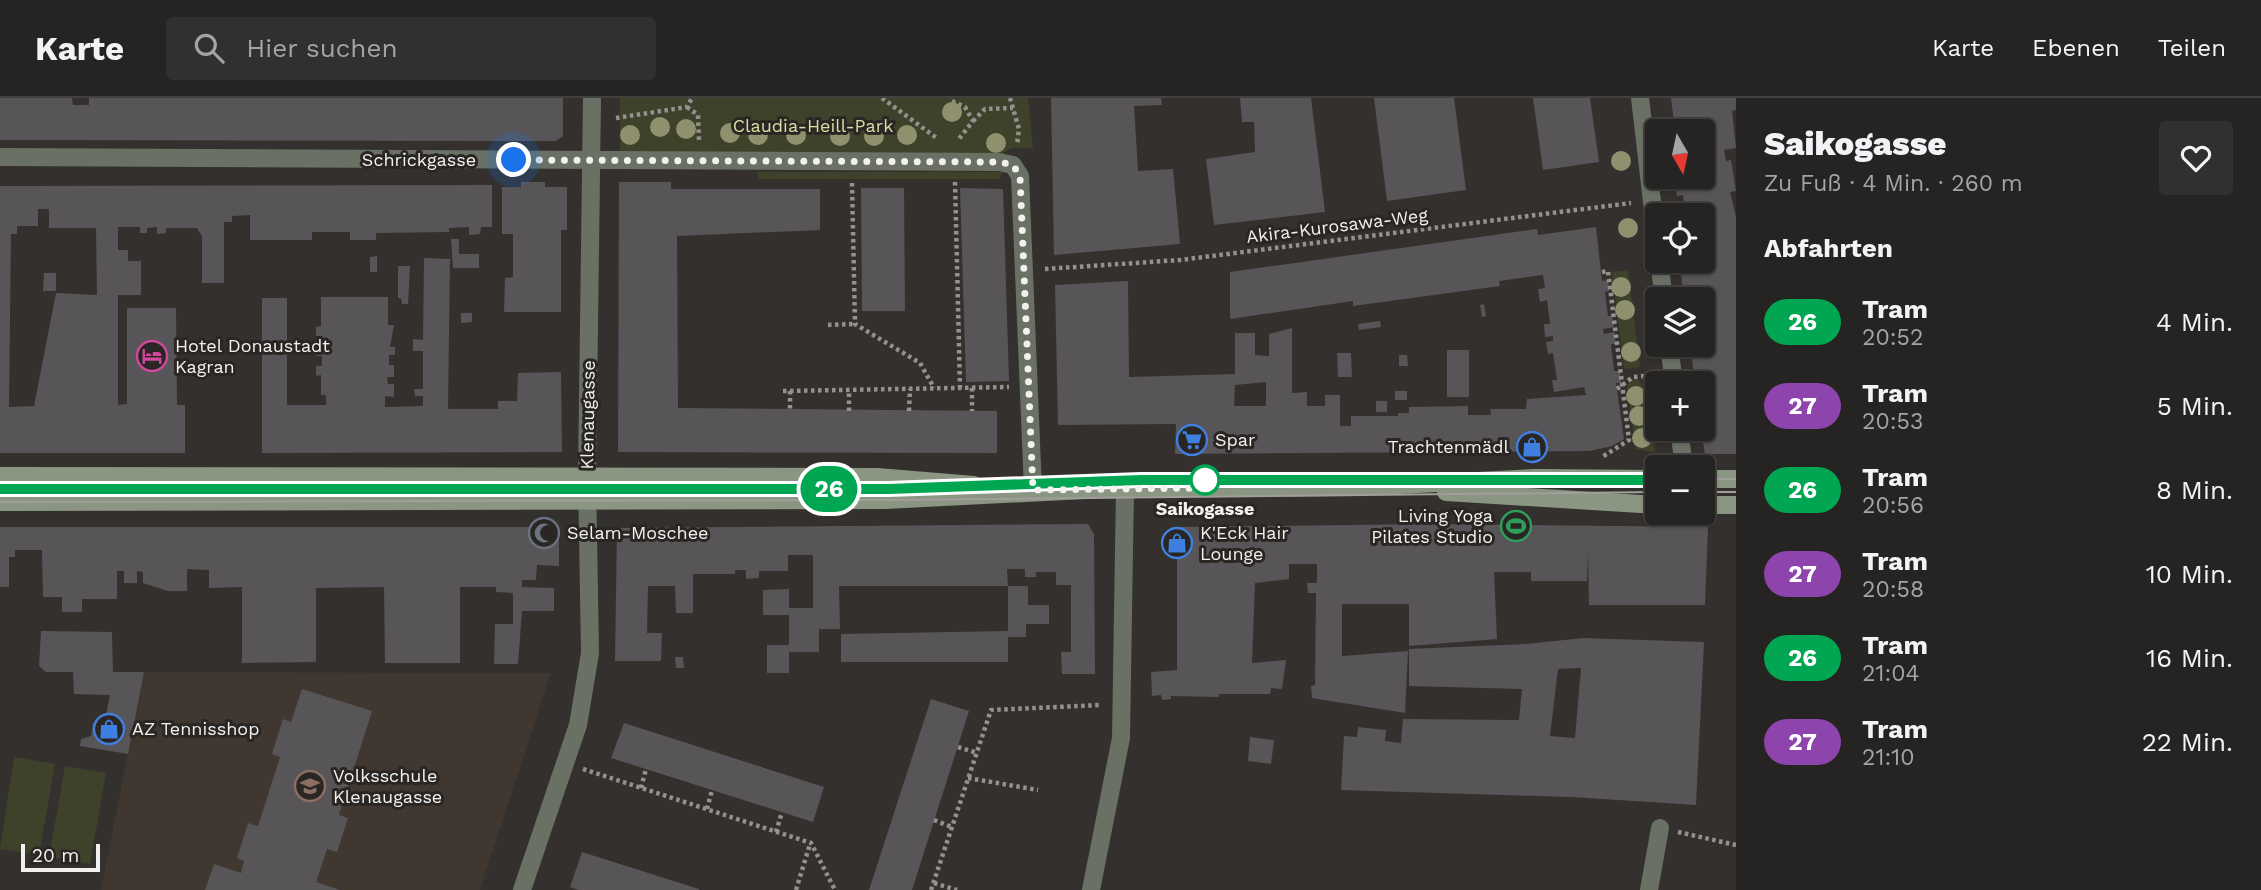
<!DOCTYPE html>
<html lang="de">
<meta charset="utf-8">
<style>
:root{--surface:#262422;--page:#32302f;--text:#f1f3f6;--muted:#a4a4a5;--line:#424140}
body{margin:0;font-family:"Work Sans",sans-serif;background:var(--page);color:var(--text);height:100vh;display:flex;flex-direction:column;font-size:26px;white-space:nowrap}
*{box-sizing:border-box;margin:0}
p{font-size:23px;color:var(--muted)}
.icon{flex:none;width:38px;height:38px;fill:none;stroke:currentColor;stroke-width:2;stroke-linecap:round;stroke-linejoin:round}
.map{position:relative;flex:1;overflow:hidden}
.panel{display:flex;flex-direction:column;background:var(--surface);width:525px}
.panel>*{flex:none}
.badge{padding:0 14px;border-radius:23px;font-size:24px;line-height:46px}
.needle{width:46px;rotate:171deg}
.controls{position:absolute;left:1645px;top:21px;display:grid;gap:14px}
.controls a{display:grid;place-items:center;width:70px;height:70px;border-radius:7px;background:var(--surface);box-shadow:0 2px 5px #0004,0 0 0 2px var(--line);font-size:35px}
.scale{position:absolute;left:21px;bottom:18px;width:79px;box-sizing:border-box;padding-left:7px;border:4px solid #f3f1ef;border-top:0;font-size:19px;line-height:24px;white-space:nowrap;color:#f3f1ef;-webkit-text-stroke:5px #292623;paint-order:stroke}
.you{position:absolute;width:35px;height:35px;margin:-18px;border:5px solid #fff;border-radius:50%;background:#1a73e8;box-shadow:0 0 0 10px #1a73e833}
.map>.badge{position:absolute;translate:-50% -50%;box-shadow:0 0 0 4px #fff}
h2{padding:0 28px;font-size:26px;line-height:63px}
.round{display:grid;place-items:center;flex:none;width:74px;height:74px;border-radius:7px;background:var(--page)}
.head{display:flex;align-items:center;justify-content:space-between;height:119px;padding:0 28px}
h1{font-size:33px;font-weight:800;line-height:52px}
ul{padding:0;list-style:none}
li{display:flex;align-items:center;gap:21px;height:84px;padding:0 28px}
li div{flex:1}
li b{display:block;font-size:26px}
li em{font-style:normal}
li .badge{min-width:77px;font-weight:700;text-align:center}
header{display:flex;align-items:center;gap:42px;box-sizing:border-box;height:98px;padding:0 35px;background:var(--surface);border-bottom:2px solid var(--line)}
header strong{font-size:33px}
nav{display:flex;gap:38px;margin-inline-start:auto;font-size:24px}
.search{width:490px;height:63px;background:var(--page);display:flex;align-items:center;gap:18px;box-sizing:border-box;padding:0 24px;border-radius:7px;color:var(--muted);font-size:26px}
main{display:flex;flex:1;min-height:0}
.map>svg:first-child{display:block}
.built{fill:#3f3730}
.green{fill:#3f422b}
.building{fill:#585558;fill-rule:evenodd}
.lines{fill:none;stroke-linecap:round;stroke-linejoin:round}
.path{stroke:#94918f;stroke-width:4.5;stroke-dasharray:3.5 3.5;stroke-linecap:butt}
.lane{stroke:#6a7164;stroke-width:14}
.street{stroke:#6a7164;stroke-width:18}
.secondary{stroke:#8a9681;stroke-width:18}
.tram{stroke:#a19e9c;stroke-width:2}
.tree{fill:#8e906e}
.line-casing{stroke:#fff;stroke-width:16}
.line{stroke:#00a651;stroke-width:10}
.walk{stroke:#f3f1ef;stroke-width:7;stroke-dasharray:0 12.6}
.stop-dot{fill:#fff;stroke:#00a651;stroke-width:3.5}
.labels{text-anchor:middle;stroke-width:6;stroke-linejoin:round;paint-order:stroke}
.park-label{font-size:18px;fill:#d9dfa3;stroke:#292623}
.street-label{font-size:18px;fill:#f3f1ef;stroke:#292623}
.poi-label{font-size:18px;fill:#f3f1ef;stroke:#292623;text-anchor:start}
.stop-label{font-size:18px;font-weight:bold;fill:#f3f1ef;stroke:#292623}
</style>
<header>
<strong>Karte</strong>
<div class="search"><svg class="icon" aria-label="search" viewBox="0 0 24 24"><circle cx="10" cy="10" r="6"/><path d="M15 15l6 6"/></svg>Hier suchen</div>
<nav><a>Karte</a><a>Ebenen</a><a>Teilen</a></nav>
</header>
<main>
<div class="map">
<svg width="1736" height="792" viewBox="0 0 1736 792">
<rect width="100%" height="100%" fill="#33302d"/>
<path class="built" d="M144 574 551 575 480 792H101Z"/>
<g class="green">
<path d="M620 0H1028L1033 50H1012L1002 56 620 54Z"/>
<path d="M758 74H1003L999 81H758Z"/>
<path d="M1628 172 1640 269 1624 271 1612 174Z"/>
<path d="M1637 281 1642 285 1655 354 1636 351 1627 289 1630 282Z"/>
<path d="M14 659 55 666 39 757 0 751Z"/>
<path d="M65 668 106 675 90 766 49 759Z"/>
</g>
<g class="building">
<path d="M0 0H72L73 7H89V0H563V38L556 43 0 42Z"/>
<path d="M1051 0H1161L1162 7 1134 8 1138 73 1173 71 1180 146 1054 157Z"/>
<path d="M1240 0H1311L1325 114 1214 127 1206 61 1255 54 1254 24H1242Z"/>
<path d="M1374 0H1454L1466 92 1387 103Z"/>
<path d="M1533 0H1590L1599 64 1543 72Z"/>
<path d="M1671 0H1736V12L1732 13 1736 50 1724 52 1726 63 1731 62 1736 93 1730 94 1736 119V356H1705L1701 331 1703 285H1695L1690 247H1703V201H1684L1680 167 1674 168 1673 163H1703V117H1673L1672 113 1685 111 1683 97 1677 98 1674 79H1703V33H1675Z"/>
<path d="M521 84H545V89H567V132H561V214H504L505 180 513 179V136H502V89H521Z"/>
<path d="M619 84H671V91H820V132L677 138 678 310 997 313V355L618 354Z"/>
<path d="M492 87V129H481L480 136 469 137V129L449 130V134L376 135V142H350V134H312V142H250V117L232 118V124H224V185H202V138L197 130H166V135L157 136V129L147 130V135H140V129H118V152H128V163H141V197H118V307L127 306V210H176L177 307H185V355H0V88ZM38 111H49V130H96L97 197 56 195 34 308 9 309 11 136H17V128H38Z"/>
<path d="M861 90H904L905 213H862Z"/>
<path d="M960 90 1003 91 1009 283 966 284Z"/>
<path d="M1596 129 1602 183 1608 182 1609 193 1605 194 1608 218H1612L1614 229 1603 231 1604 236 1614 234 1616 246H1611L1614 273H1620L1621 285H1616L1624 341 1612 348 1590 353 1175 356 1176 326 1058 327 1055 187 1128 183 1129 279 1235 276V235H1255V257L1269 258V236L1292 230V295L1307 294V308H1325V297H1340V328H1351V318H1398V315H1409V309L1468 308V317H1491L1490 311H1526L1527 301 1586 297 1584 289 1554 294 1552 282H1557L1553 255 1548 256 1546 244 1553 243V238L1545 239 1544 226H1550L1547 202 1540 204 1538 191 1545 190 1543 177 1499 183 1500 188 1353 208V203L1230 221V174L1537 131 1538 137ZM1266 284V308H1234L1235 287Z"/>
<path d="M451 141H459V156H479V170H453Z"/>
<path d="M377 158V174H370V159Z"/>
<path d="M424 160 450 161 448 311H498V303H517L518 275 561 274 562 354 262 355V200H287V243H298V254L287 255V307H326V297H321V277L316 278V268H322V258H316V246H322V238H316V229L321 228V199H388V227H394L390 249H395V257H389V267H394V279H387L388 286H394V299L385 298V309L423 308V298H415L414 291H423V253H413V241L423 242Z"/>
<path d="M398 168H410L408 206H402L401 200H398Z"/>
<path d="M44 175H56V193H43Z"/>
<path d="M1484 206 1486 218 1482 219 1480 207Z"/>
<path d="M461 215H472V224L461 225Z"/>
<path d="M1380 223 1381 229 1359 232 1358 226Z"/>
<rect x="1447" y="252" width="22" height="47"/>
<path d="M1337 255H1351L1352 279H1338Z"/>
<path d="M1399 257H1407L1408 268H1399Z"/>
<rect x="1395" y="293" width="12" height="9"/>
<rect x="1376" y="303" width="11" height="11"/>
<path d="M1088 426 1094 436 1095 576H1062L1061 554H1071V487H1056V474H1036V479H1025V471H1007L1008 488H1028V507H1049V526H1026V539H1008V564H841V536L1008 533V488H839L840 531H819V554H789V575H767V547H789V517H763V492L789 491V510H813V457H788V473H759V480L746 481V472H735V476H693V515H676L675 488H648L647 535H662L661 563H615L617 430Z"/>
<path d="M1428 426 1708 429 1705 507H1589L1588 454 1587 483H1531V474H1494L1497 541 1409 548V506H1342V558L1408 553 1405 615 1312 600 1311 588 1315 587 1316 495H1308L1307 485H1317V466H1289V481L1255 485 1252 565 1286 562 1282 591 1271 590 1270 596H1219V599L1171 598V601L1162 602 1161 597 1152 598 1151 574 1177 572V429Z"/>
<path d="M0 429H559V468L537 467 536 482H522V489L554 490V513H522L518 566H494L495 526H513V495L496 494V489H460V565H385L384 489 316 490V564L242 565V489L209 490V472L187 471V493H168L143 485V474L137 473V485H124V473H117V501H82V514H62V499H43L42 452H15V459H9V489H0Z"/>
<path d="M41 533 112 534 113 574H144L128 656 80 648 81 641 91 638 93 625 105 622 110 597 74 596 73 574H46L39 568Z"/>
<path d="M1583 540 1704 544 1696 707 1571 699 1341 692 1344 638 1357 639 1358 629 1386 632 1385 643 1401 645 1403 621 1519 622 1522 591 1409 588V551L1526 546ZM1581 570 1575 640 1550 638 1558 571Z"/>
<path d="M675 559H683L684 570H676Z"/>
<path d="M302 591 372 613 339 717 348 720 337 754 327 751 316 784 340 792H205L214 766 241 775 244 763 237 760 248 725 258 728 280 659 272 656 283 621 291 624Z"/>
<path d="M931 601 969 613 912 792H869Z"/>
<path d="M624 625 824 689 813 724 611 660Z"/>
<path d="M1250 639 1274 642 1271 666 1248 663Z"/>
<path d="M582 754 699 791V792H579L570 789Z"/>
</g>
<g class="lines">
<g class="path">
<path d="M882 0 938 41"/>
<path d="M1010 0 1019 31 1017 47"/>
<path d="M952 3 965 9 973 23 958 42"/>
<path d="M687 9 698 17 699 42"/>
<path d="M616 20 687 9 692 0"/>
<path d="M973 23 985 11 1013 10"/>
<path d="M955 84 960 290"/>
<path d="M852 85 855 226 920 265 934 290"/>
<path d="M1045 171 1180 162 1631 105"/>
<path d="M1602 174 1608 173 1629 342 1602 359"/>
<path d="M828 227 855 226"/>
<path d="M972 290V313"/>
<path d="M1617 291 1633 279 1645 278"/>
<path d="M783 293 1009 289"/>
<path d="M790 293V313"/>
<path d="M849 313V292"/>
<path d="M909 313 910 291"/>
<path d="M958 649 977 655"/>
<path d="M583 671 811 745 835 792"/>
<path d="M968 680 1038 692"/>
<path d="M641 690 646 671"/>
<path d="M707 711 712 692"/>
<path d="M934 722 952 729"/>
<path d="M776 734 782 714"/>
<path d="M1678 734 1736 747"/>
<path d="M934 785 957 792"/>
<path d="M796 792 810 746"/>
<path d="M931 792 991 612 1101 607"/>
</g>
<path class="lane" d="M0 391 926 389"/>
<g class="street">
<path d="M1640 0 1657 147"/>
<path d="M0 59 999 64 1013 67 1020 78 1033 392"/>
<path d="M1659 163 1664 201"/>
<path d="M1669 247 1674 285"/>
<path d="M1679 331 1684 369"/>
<path d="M522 792 578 627 590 555 587 377 592 0"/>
<path d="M1091 792 1121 640 1125 390"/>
<path d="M1649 792 1660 730"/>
</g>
<g class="secondary">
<path d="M0 378 877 379 974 387"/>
<path d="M1703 381H1736"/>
<path d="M1446 394 1657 407"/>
<path d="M0 404 885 402 1125 390 1359 389 1536 380 1657 381"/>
<path d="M1703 407H1736"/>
</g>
<g class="tram">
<path d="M1703 381H1736"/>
<path d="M0 391H889L1141 382 1657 381"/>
<path d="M1703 394H1736"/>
<path d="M0 404 890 402 1657 394"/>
</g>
</g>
<g class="tree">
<circle cx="952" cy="14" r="10"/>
<circle cx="660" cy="29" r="10"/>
<circle cx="686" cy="31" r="10"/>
<circle cx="730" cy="35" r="10"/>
<circle cx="630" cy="37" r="10"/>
<circle cx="758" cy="37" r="10"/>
<circle cx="796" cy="37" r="10"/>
<circle cx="907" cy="37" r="10"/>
<circle cx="840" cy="38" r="10"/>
<circle cx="874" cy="38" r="10"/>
<circle cx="996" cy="45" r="10"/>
<circle cx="1621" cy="63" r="10"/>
<circle cx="1628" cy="130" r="10"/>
<circle cx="1621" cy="189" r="10"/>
<circle cx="1625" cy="212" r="10"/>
<circle cx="1631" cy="254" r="10"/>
<circle cx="1636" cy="298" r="10"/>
<circle cx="1639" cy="318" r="10"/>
<circle cx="1642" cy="340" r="10"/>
</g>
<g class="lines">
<g class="line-casing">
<path id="line" d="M0 391H888L1141 382H1657"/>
</g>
<use href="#line" class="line"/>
<path class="walk" d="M514 62 999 64 1013 67 1020 78 1033 392 1202 390 1205 382"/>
</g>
<defs>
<g id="hotel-ring" transform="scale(1.575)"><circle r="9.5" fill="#292623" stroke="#d1479c" stroke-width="1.5"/><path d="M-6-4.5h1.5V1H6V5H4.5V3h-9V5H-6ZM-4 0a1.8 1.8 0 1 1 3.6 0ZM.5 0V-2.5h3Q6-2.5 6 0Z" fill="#d1479c"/></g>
<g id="supermarket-ring" transform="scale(1.575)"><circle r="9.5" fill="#292623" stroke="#3f7fe0" stroke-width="1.5"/><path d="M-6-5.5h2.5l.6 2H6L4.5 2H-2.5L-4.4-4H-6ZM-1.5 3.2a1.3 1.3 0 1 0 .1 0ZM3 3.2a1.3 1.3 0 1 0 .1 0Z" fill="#3f7fe0"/></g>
<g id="shop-ring" transform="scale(1.575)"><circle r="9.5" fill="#292623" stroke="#3f7fe0" stroke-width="1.5"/><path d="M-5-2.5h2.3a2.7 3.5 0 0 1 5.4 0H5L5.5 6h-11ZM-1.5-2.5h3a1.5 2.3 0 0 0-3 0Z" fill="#3f7fe0"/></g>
<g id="stadium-ring" transform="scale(1.575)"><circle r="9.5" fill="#292623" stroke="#2e9e5b" stroke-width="1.5"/><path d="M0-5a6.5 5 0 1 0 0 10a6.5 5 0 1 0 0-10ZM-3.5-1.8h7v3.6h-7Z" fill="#2e9e5b"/></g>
<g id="mosque-ring" transform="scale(1.575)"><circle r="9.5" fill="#292623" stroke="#6b7280" stroke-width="1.5"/><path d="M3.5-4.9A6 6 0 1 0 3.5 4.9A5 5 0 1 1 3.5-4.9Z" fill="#6b7280"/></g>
<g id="school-ring" transform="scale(1.575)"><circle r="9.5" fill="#292623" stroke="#8d6e63" stroke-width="1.5"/><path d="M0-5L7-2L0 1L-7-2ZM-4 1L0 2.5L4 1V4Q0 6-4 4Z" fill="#8d6e63"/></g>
</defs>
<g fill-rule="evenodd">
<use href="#hotel-ring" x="152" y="258"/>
<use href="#supermarket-ring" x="1192" y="342"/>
<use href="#shop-ring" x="1532" y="349"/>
<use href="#stadium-ring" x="1516" y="428"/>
<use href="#mosque-ring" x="544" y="435"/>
<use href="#shop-ring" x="1177" y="445"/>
<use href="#shop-ring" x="109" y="631"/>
<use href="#school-ring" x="310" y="688"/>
</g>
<circle class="stop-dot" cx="1205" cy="382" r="14"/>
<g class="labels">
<g class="park-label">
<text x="813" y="34">Claudia-Heill-Park</text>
</g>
<g class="street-label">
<text x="419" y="68">Schrickgasse</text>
<text transform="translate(1337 128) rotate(-7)" y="6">Akira-Kurosawa-Weg</text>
<text transform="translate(588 317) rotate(-89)" y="6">Klenaugasse</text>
</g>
<g class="poi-label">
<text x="175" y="254">Hotel Donaustadt<tspan x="175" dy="21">Kagran</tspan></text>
<text x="1215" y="348">Spar</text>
<text x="1509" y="355" text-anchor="end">Trachtenmädl</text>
<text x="1493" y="424" text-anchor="end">Living Yoga<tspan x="1493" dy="21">Pilates Studio</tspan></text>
<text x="567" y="441">Selam-Moschee</text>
<text x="1200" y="441">K'Eck Hair<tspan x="1200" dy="21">Lounge</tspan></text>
<text x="132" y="637">AZ Tennisshop</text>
<text x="333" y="684">Volksschule<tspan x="333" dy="21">Klenaugasse</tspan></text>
</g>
<g class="stop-label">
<text x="1205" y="417">Saikogasse</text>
</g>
</g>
</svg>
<div class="controls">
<a><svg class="needle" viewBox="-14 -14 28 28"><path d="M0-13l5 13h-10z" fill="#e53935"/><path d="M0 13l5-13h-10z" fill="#a4a4a5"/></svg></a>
<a><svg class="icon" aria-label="locate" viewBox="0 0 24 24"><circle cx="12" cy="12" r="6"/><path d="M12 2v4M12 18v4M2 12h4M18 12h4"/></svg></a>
<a><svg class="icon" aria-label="layers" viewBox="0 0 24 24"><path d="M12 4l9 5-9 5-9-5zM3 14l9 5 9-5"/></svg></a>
<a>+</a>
<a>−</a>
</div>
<div class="scale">20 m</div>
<div class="you" style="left:514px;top:62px"></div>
<b class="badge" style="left:829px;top:391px;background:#00a651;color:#fff">26</b>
</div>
<section class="panel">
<div class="head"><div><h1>Saikogasse</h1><p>Zu Fuß · 4 Min. · 260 m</p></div><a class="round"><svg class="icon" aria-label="heart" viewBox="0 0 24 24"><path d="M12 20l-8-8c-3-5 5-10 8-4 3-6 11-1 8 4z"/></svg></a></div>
<h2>Abfahrten</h2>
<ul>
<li><span class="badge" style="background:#00a651;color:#fff">26</span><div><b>Tram</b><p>20:52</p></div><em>4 Min.</em></li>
<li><span class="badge" style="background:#8e44ad;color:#fff">27</span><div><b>Tram</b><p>20:53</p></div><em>5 Min.</em></li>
<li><span class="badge" style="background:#00a651;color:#fff">26</span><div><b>Tram</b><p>20:56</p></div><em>8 Min.</em></li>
<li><span class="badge" style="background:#8e44ad;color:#fff">27</span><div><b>Tram</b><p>20:58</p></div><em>10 Min.</em></li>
<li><span class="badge" style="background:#00a651;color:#fff">26</span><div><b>Tram</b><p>21:04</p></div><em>16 Min.</em></li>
<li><span class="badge" style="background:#8e44ad;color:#fff">27</span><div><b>Tram</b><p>21:10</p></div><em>22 Min.</em></li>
</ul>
</section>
</main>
